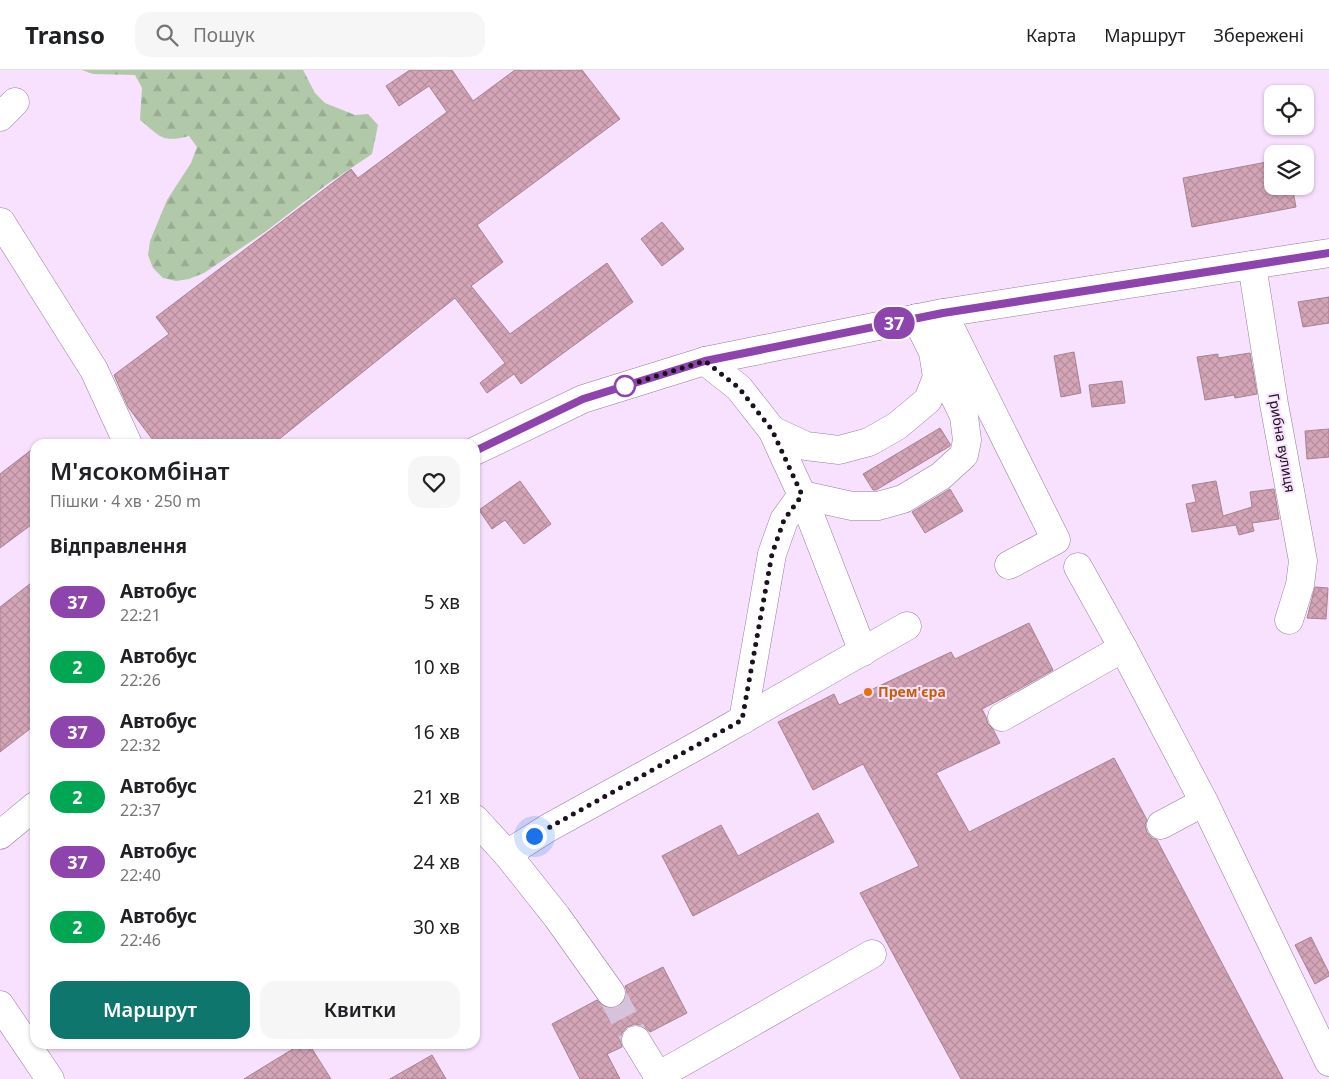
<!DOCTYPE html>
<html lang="uk">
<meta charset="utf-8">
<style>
:root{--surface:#fff;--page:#f6f6f6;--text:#202124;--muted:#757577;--line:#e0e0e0;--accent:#0f766e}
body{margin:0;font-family:"Noto Sans",sans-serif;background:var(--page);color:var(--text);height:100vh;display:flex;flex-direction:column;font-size:19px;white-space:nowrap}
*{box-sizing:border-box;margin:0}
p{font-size:16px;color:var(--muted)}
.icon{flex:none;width:28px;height:28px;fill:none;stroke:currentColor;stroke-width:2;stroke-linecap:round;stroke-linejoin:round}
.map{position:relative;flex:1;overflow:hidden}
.side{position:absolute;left:30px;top:369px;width:450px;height:610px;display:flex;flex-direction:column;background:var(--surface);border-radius:15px;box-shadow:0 1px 4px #0004}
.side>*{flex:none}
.badge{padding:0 10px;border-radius:16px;font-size:18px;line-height:32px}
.fabs{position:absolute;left:1264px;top:15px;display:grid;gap:10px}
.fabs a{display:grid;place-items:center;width:50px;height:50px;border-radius:10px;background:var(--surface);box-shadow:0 1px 4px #0004;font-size:25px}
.you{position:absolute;width:25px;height:25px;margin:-12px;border:4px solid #fff;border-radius:50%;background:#1a73e8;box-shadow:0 0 0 8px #1a73e833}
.map>.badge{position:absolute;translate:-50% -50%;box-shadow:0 0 0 2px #fff}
h2{padding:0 20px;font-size:19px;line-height:45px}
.round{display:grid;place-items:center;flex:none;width:52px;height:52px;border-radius:15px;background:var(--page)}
.summary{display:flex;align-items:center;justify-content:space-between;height:85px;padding:0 20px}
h1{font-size:24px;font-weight:600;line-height:38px}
.button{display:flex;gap:10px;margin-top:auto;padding:10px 20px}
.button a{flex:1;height:58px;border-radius:15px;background:var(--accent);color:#fff;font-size:20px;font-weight:600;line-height:58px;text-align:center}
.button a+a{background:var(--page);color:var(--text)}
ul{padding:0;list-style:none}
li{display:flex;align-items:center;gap:15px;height:65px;padding:0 20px}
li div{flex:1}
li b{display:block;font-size:19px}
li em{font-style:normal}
li .badge{min-width:55px;font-weight:700;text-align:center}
header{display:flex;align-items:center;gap:30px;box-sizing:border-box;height:70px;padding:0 25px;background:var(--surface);border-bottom:1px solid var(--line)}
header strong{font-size:24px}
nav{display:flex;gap:28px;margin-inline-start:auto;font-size:18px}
.search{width:350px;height:45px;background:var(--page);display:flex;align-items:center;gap:12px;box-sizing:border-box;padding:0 18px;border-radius:15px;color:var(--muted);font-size:19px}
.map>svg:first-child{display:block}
.forest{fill:url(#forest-firs)}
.building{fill:url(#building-cross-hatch);stroke:#a68390}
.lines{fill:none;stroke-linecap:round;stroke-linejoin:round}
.minor-tunnel{stroke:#d7c2dc;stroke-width:28;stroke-dasharray:28 14;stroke-linecap:butt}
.minor-casing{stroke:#947f9a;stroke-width:29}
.major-casing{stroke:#947f9a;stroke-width:29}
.minor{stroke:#fff;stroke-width:28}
.major{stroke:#fff;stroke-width:28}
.line-casing{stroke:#fff;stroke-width:11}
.line{stroke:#8e44ad;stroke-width:8}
.walk{stroke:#1a121c;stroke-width:5;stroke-dasharray:0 9}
.stop-dot{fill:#fff;stroke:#8e44ad;stroke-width:2.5}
.food-dot{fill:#e8710a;stroke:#f8e1fe;stroke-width:2}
.labels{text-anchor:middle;stroke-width:4;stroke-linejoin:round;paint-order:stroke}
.street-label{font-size:14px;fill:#1a121c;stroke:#f8e1fe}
.food-label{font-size:14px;font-weight:bold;fill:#c56008;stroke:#f8e1fe;text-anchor:start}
</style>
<header>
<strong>Transo</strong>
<div class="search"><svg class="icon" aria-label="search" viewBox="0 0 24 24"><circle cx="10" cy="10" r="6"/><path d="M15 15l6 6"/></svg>Пошук</div>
<nav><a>Карта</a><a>Маршрут</a><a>Збережені</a></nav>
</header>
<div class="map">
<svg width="1329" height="1009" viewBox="0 0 1329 1009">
<defs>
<pattern id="forest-firs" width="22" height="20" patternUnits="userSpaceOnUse" patternTransform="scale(1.25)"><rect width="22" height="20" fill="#b2c9a9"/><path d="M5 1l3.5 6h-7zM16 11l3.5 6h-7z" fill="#98ac91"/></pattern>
<pattern id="building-cross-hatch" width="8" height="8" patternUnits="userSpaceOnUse" patternTransform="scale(1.25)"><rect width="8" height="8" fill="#d3a5b7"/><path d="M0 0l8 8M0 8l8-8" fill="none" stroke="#b58d9d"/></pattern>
</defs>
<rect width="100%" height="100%" fill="#f8e1fe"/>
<path class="forest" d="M82 0H303L315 23 325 33 355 45 368 44 378 55 372 84 326 115 265 162 204 203 189 209 176 211 163 208 153 198 148 185 150 171 167 130 191 93 197 77 189 66C162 73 161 67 140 50L142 18 135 5 93 4Z"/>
<g class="building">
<path d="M410 0H452L473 31 515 0H582L620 49 477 155 503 192 471 216 510 264 607 193 633 232 521 314 514 304 487 323 480 313 505 293 455 228 273 374H156L128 337 114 305 169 264 156 247 351 99 358 108 447 42 429 16 399 36 386 16Z"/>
<path d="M1272 91V116H1292L1296 137 1192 157 1183 108Z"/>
<path d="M662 152 684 179 662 196 641 169Z"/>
<path d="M1329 227V253L1303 257 1298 232Z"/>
<path d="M1074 282 1081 323 1061 327 1054 286Z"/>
<path d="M1250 283 1257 324 1235 328 1234 325 1205 330 1197 287 1218 284V288Z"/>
<path d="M1122 311 1125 333 1092 337 1089 315Z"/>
<path d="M940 358 950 374V376L876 420H873L863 404Z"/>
<path d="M1329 359V387L1307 389 1305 361Z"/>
<path d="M35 377V452L0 478V404Z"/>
<path d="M520 411 551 454 524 474 505 450 492 459 479 440Z"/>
<path d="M1216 411 1223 446 1252 437 1250 422 1274 419 1279 449 1252 453 1254 461 1239 465 1236 455 1192 462 1186 434 1196 432 1192 415Z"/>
<path d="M950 419 963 441 925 463 912 442Z"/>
<path d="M35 510V655L0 682V537Z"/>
<path d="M1315 517 1328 518 1326 549 1307 548Z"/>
<path d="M1029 553 1053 600 1005 627 982 639 986 647 988 654 993 659 1000 673 936 703 969 762 1114 688 1147 750 1145 755 1147 762 1152 768 1157 770 1283 1009H961L860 823 919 796 863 694 813 720 778 652 834 624 839 635 951 582 955 589Z"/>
<path d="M818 743 834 772 693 846 662 786 721 755 738 786Z"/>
<path d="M1311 867 1329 903V906L1315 914 1295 875Z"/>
<path d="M663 897 687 943 650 962 643 956 635 954 627 957 622 963 620 970 622 977 607 984 620 1009H580L552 954 597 930 605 937 613 938 620 936 625 929 627 922 625 916Z"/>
<path d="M301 974H309L331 1009H244Z"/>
<path d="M432 985 446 1009H390Z"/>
</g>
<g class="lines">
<path class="minor-tunnel" d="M611 923 636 970"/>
<g class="minor-casing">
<g id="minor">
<path d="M0 47 15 32"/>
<path d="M0 152H1L94 300 128 374"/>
<path d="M1252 195 1274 334 1303 491 1300 515 1289 550"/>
<path d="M943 243 1056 470 1009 495"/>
<path d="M705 291 739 318 772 360 802 425 863 582"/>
<path d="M772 360 806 376 839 380 869 372 897 356 928 330 937 307 933 282 916 248"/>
<path d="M1078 497 1123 578 1204 732 1329 992"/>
<path d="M1002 647 1123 578"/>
<path d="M743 650 772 484 784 450 802 425 852 436H878L903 429 941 406 964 385 967 370 964 346 933 282"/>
<path d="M1161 755 1204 732"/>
<path d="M611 923 557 847 507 784 548 758 693 678 907 556"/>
<path d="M0 935 50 1009"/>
<path d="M636 970 660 1009"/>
<path d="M658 1006 872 884"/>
</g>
</g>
<g class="major-casing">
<g id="major">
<path d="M475 381 583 329 705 291 943 243 1329 183"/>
<path d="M475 749 507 784"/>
<path d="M0 765 35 736"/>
</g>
</g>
<use href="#minor" class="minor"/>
<use href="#major" class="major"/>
</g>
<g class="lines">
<g class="line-casing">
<path id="line" d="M475 381 583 329 705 291 943 243 1329 183"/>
</g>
<use href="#line" class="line"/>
<path class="walk" d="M534 766 742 650 772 484 784 450 802 425 772 360 739 318 705 291 618 318 625 316"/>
</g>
<circle class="stop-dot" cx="625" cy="316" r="10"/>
<circle class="food-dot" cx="868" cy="622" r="5"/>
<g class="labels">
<g class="street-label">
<text transform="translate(1282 373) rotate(80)" y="5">Грибна вулиця</text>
</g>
<g class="food-label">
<text x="878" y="627">Прем'єра</text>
</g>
</g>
</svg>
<div class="fabs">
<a><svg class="icon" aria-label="locate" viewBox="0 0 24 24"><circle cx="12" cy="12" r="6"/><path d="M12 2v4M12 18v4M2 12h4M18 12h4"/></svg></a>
<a><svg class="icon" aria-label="layers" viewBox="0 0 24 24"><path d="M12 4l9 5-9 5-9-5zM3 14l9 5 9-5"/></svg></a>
</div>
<div class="you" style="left:534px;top:766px"></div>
<b class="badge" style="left:894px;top:253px;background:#8e44ad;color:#fff">37</b>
<section class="side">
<div class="summary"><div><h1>М'ясокомбінат</h1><p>Пішки · 4 хв · 250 m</p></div><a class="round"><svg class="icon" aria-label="heart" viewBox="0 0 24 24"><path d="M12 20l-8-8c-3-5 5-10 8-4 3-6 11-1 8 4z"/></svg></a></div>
<h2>Відправлення</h2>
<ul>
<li><span class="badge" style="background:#8e44ad;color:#fff">37</span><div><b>Автобус</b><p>22:21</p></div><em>5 хв</em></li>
<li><span class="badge" style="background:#00a651;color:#fff">2</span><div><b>Автобус</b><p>22:26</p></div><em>10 хв</em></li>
<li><span class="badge" style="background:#8e44ad;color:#fff">37</span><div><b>Автобус</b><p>22:32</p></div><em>16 хв</em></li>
<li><span class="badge" style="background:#00a651;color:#fff">2</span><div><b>Автобус</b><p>22:37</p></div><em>21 хв</em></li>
<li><span class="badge" style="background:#8e44ad;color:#fff">37</span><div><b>Автобус</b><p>22:40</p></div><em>24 хв</em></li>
<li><span class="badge" style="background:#00a651;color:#fff">2</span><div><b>Автобус</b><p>22:46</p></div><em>30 хв</em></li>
</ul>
<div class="button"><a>Маршрут</a><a>Квитки</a></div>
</section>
</div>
